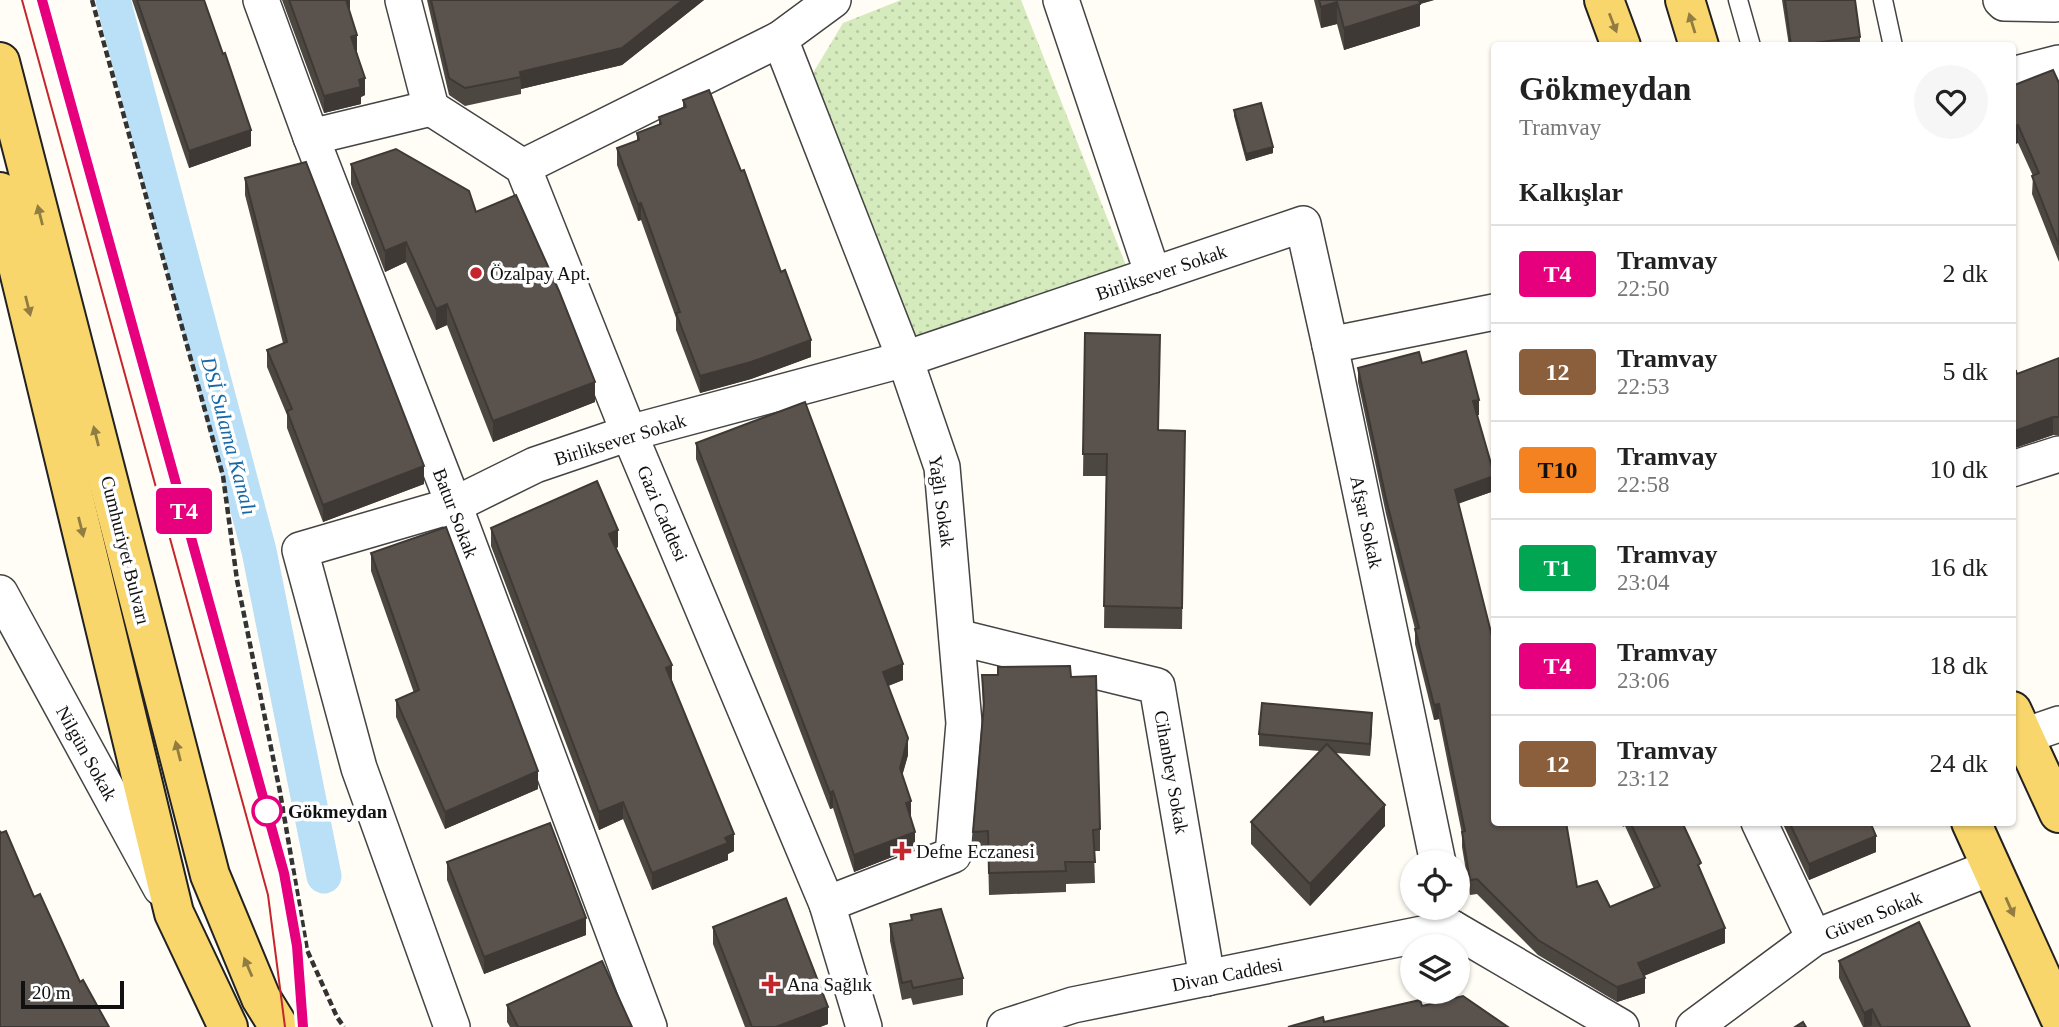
<!DOCTYPE html>
<html lang="tr">
<meta charset="utf-8">
<style>
:root{--surface:#fff;--page:#f6f6f6;--text:#222;--muted:#767676;--line:#e0e0e0}
body{margin:0;font-family:Georgia,serif;background:var(--page);color:var(--text);height:100vh;display:flex;flex-direction:column;font-size:26px;white-space:nowrap}
*{box-sizing:border-box;margin:0}
p{font-size:23px;color:var(--muted)}
.icon{flex:none;width:38px;height:38px;fill:none;stroke:currentColor;stroke-width:2;stroke-linecap:round;stroke-linejoin:round}
.map{position:relative;flex:1;overflow:hidden}
.panel{position:absolute;left:1491px;top:42px;width:525px;height:784px;display:flex;flex-direction:column;background:var(--surface);border-radius:7px;box-shadow:0 2px 5px #0004}
.panel>*{flex:none}
.badge{padding:0 14px;border-radius:5px;font-size:24px;line-height:46px}
.controls{position:absolute;left:1400px;top:850px;display:grid;gap:14px}
.controls a{display:grid;place-items:center;width:70px;height:70px;border-radius:50%;background:var(--surface);box-shadow:0 2px 5px #0004;font-size:35px}
.scale{position:absolute;left:21px;bottom:18px;width:103px;box-sizing:border-box;padding-left:7px;border:4px solid #111;border-top:0;font-size:19px;line-height:24px;white-space:nowrap;color:#111;-webkit-text-stroke:5px #fff;paint-order:stroke}
.map>.badge{position:absolute;translate:-50% -50%;box-shadow:0 0 0 4px #fff}
h2{padding:0 28px;font-size:26px;line-height:63px}
.round{display:grid;place-items:center;flex:none;width:74px;height:74px;border-radius:37px;background:var(--page)}
.head{display:flex;align-items:center;justify-content:space-between;height:119px;padding:0 28px}
h1{font-size:33px;font-weight:700;line-height:52px}
ul{padding:0;list-style:none}
li{display:flex;align-items:center;gap:21px;height:98px;padding:0 28px;border-top:2px solid var(--line)}
li div{flex:1}
li b{display:block;font-size:26px}
li em{font-style:normal}
li .badge{min-width:77px;font-weight:700;text-align:center}
.map>svg:first-child{display:block}
.green{fill:url(#green-dots)}
.lines{fill:none;stroke-linecap:round;stroke-linejoin:round}
.canal{stroke:#b9e0f7;stroke-width:35}
.service-casing{stroke:#444;stroke-width:21}
.minor-casing{stroke:#444;stroke-width:38}
.primary-casing{stroke:#222;stroke-width:42}
.path{stroke:#333;stroke-width:4.5;stroke-dasharray:7 3.5;stroke-linecap:butt}
.service{stroke:#fff;stroke-width:18}
.minor{stroke:#fff;stroke-width:35}
.primary{stroke:#f9d66b;stroke-width:38}
.tram{stroke:#c4262e;stroke-width:2}
.wall{fill:#4d4742}
.shaded-wall{fill:#3f3936}
.building{fill:#5a524d;stroke:#3f3936;stroke-width:2}
.oneway{fill:#917d42}
.line-casing{stroke:#fff;stroke-width:16}
.line{stroke:#e6007e;stroke-width:10}
.poi-dot{fill:#c4262e;stroke:#fff;stroke-width:2.5}
.stop-dot{fill:#fff;stroke:#e6007e;stroke-width:3.5}
.labels{text-anchor:middle;stroke-width:7;stroke-linejoin:round;paint-order:stroke}
.street-label{font-size:19px;fill:#111;stroke:#fff}
.poi-label{font-size:19px;fill:#111;stroke:#fff;text-anchor:start}
.stop-label{font-size:19px;font-weight:bold;fill:#111;stroke:#fff;text-anchor:start}
.water-label{font-size:21px;font-style:italic;fill:#1768a6;stroke:#fff}
</style>
<div class="map">
<svg width="2059" height="1027" viewBox="0 0 2059 1027">
<defs>
<pattern id="green-dots" width="8" height="8" patternUnits="userSpaceOnUse" patternTransform="scale(1.75)"><rect width="8" height="8" fill="#d5ebbd"/><path d="M2 2h.1M6 6h.1" fill="none" stroke="#b6c8a1" stroke-width="1.8" stroke-linecap="round"/></pattern>
</defs>
<rect width="100%" height="100%" fill="#fffdf5"/>
<path class="green" d="M901 0H1021L1129 273 915 344 810 78 843 23Z"/>
<g class="lines">
<path class="canal" d="M113 0 259 551 324 876"/>
<g class="service-casing">
<g id="service">
<path d="M1738 0 1751 46"/>
<path d="M1883 0 1893 46"/>
</g>
</g>
<g class="minor-casing">
<g id="minor">
<path d="M261 0 311 137 454 505 649 1027"/>
<path d="M403 0 431 108 523 167 629 433 827 904 864 1027"/>
<path d="M1061 0 1153 275"/>
<path d="M2001 0 2004 3 2055 4 2059 2"/>
<path d="M780 39 905 359 942 467 964 723 953 855 827 904"/>
<path d="M2012 75 2059 63"/>
<path d="M311 137 431 108"/>
<path d="M523 167 780 39 833 0"/>
<path d="M2012 469 2059 454"/>
<path d="M0 593 161 888"/>
<path d="M957 637 1157 686 1207 978"/>
<path d="M2024 736 2059 724"/>
<path d="M1759 822 1814 938"/>
<path d="M1438 863 1330 345 1494 312"/>
<path d="M1452 928 1621 1027"/>
<path d="M452 1027 359 768 300 550 454 505 535 465 629 433 905 359 1303 224 1330 345"/>
<path d="M1005 1027 1073 1005 1452 928"/>
<path d="M1694 1027 1814 938 1992 867"/>
</g>
</g>
<g class="primary-casing">
<g id="primary">
<path d="M1604 0 1621 46"/>
<path d="M1685 0 1699 46"/>
<path d="M0 62 210 875 261 998 279 1027"/>
<path d="M0 192 174 913 228 1027"/>
<path d="M2012 711 2059 813"/>
<path d="M1971 822 2059 1016"/>
</g>
</g>
<path class="path" d="M92 0 223 476 237 580 280 792 307 950 337 1017 344 1027"/>
<use href="#service" class="service"/>
<use href="#minor" class="minor"/>
<use href="#primary" class="primary"/>
<g class="tram">
<path d="M22 0 268 895 285 1027"/>
<path d="M42 0 284 873 297 946 303 1027"/>
</g>
</g>
<g class="wall">
<path d="M132 0H204L251 146 189 168Z"/>
<path d="M282 0H350V9H349L365 95 361 97V104L324 113Z"/>
<path d="M427 0H704L622 65 521 89V94L465 106 449 95Z"/>
<path d="M1314 0H1434L1420 4V26L1344 50 1337 24 1321 28Z"/>
<path d="M1782 0H1855L1860 37V46H1789Z"/>
<path d="M2059 83V262L2032 194 2033 176 2018 143 2012 145V86Z"/>
<path d="M683 100 811 357 751 379 700 393 676 330V318L641 220 638 221 617 165V148L637 141V133L659 125V117L683 108Z"/>
<path d="M1234 110 1273 153 1246 161 1234 116Z"/>
<path d="M351 164 476 212 595 402 493 442 447 325 436 330 406 262 385 272 351 184Z"/>
<path d="M245 178 424 484 323 522 287 428V415L267 367V350L283 343 245 195Z"/>
<path d="M1085 333 1159 430 1185 431 1182 629 1104 628 1106 476H1083Z"/>
<path d="M2059 358V435H2053L2012 449V372L2017 374Z"/>
<path d="M1422 363 1479 415H1477L1494 474V491L1459 503 1494 822 1577 887 1610 907 1654 889 1625 826 1623 827 1621 822H1682L1701 872 1725 943 1644 976 1645 993 1617 1002 1538 955 1477 894 1470 895 1462 847V834L1439 719 1434 720 1415 644V629L1386 514 1358 382V368Z"/>
<path d="M696 443 903 680 888 686 908 755 902 775 911 817 915 848 854 872 833 808 830 809 696 459Z"/>
<path d="M491 528 618 547 616 548 672 681 734 851 728 854V860L652 890 623 819 599 830 491 546Z"/>
<path d="M371 553 538 789 445 829 396 717V700L414 693 371 571Z"/>
<path d="M982 675 1071 677 1100 829V851H1094L1095 883 1066 884V892L989 895 988 853H973V832L983 713Z"/>
<path d="M1372 725 1370 756 1336 753 1385 826 1310 906 1251 844V822L1320 751 1259 746V734Z"/>
<path d="M1782 822H1870L1876 852 1809 880Z"/>
<path d="M447 862 586 935 484 974 447 880Z"/>
<path d="M911 915 963 978V995L913 1005 911 998 902 1000 890 941V924L911 920Z"/>
<path d="M713 927 828 1024 820 1027H745L713 944Z"/>
<path d="M1839 961 1970 1027H1863L1839 978Z"/>
<path d="M507 1005 632 1027H510L507 1022Z"/>
</g>
<g class="shaded-wall">
<path d="M343 0H350V9L343 11Z"/>
<path d="M683 0H704L622 65 521 89 520 72Z"/>
<path d="M1414 0H1434L1420 4V26L1344 50V28Z"/>
<path d="M1337 2V24L1321 28V7Z"/>
<path d="M357 35V52L351 54V37Z"/>
<path d="M365 78V95L361 97V104L324 113V96Z"/>
<path d="M2018 125V143L2012 145V128Z"/>
<path d="M251 130V146L189 168V151Z"/>
<path d="M1273 147V153L1246 161V154Z"/>
<path d="M641 203V220L638 221V204Z"/>
<path d="M406 242V262L385 272V251Z"/>
<path d="M447 304V325L436 330V309Z"/>
<path d="M811 340V357L751 379 700 393V376Z"/>
<path d="M595 382V402L493 442V421Z"/>
<path d="M1479 400V415L1473 416V401Z"/>
<path d="M2053 417V435L2012 449V432Z"/>
<path d="M424 466V484L323 522V505Z"/>
<path d="M1494 476V491L1455 505V490Z"/>
<path d="M618 530V547L609 551V534Z"/>
<path d="M903 664V680L883 688V672Z"/>
<path d="M672 665V682L666 668Z"/>
<path d="M1439 704V719L1434 720V705Z"/>
<path d="M1372 713V725L1370 756V744Z"/>
<path d="M908 738V755L900 784V768Z"/>
<path d="M538 771V789L445 829V812Z"/>
<path d="M833 791V808L830 809V793Z"/>
<path d="M911 801V817L906 819V803Z"/>
<path d="M623 802V819L599 830V812Z"/>
<path d="M1385 805V826L1310 906V884Z"/>
<path d="M915 832V848L854 872V855Z"/>
<path d="M734 834V851L728 854V860L652 890V873Z"/>
<path d="M1876 836V852L1809 880V864Z"/>
<path d="M586 918V935L484 974V957Z"/>
<path d="M1725 928V943L1638 978V963Z"/>
<path d="M1645 978V993L1617 1002V987Z"/>
<path d="M828 1007V1024L820 1027H776Z"/>
<path d="M1872 1009V1026L1864 1027V1013Z"/>
</g>
<g class="building">
<path d="M137 0H204L223 54 225 53 251 130 189 151Z"/>
<path d="M289 0H346L357 35 351 37 365 78 359 80 361 87 324 96Z"/>
<path d="M431 0H683L622 48 520 72 521 77 465 88 449 78Z"/>
<path d="M1319 0H1419L1420 4 1344 28 1337 2 1321 7Z"/>
<path d="M1785 0H1855L1860 37 1791 46Z"/>
<path d="M2053 70 2059 83V245L2032 176 2039 173 2018 125 2012 128V86Z"/>
<path d="M709 90 741 171 744 170 781 272 785 270 811 340 751 362 700 376 676 313 680 312 641 203 638 204 617 148 639 140 637 133 661 124 659 117 686 107 683 100Z"/>
<path d="M1261 103 1273 147 1246 154 1234 110Z"/>
<path d="M396 149 469 191 476 212 516 195 559 291 595 382 493 421 447 304 436 309 406 242 385 251 351 164Z"/>
<path d="M306 162 424 466 323 505 287 411 292 409 267 350 287 342 245 178Z"/>
<path d="M1085 333 1160 335 1158 430 1185 431 1182 608 1104 606 1107 454H1083Z"/>
<path d="M1466 351 1479 400 1473 401 1494 474V476L1455 490 1494 644V822H1566L1577 887 1597 881 1610 907 1660 886 1630 822H1682L1701 863 1698 865 1725 928 1638 963 1645 978 1617 987 1538 940 1477 879 1470 880 1462 832 1465 831 1439 704 1434 705 1415 629 1419 628 1386 499 1358 368 1419 352 1422 363Z"/>
<path d="M2059 358V417H2053L2012 432V372L2016 371 2017 374Z"/>
<path d="M805 402 903 664 883 672 908 738 900 768 911 801 906 803 915 832 854 855 833 791 830 793 696 443Z"/>
<path d="M597 481 618 530 609 534 672 665 666 668 734 834 725 838 728 843 652 873 623 802 599 812 491 528Z"/>
<path d="M446 527 538 771 445 812 396 700 419 690 371 553Z"/>
<path d="M1070 666 1071 677 1096 676 1100 829 1093 830 1095 862H1065L1066 871 989 873 988 831 973 832 984 703 982 675H998V667Z"/>
<path d="M1262 703 1372 713 1370 744 1259 734Z"/>
<path d="M1327 744 1385 805 1310 884 1251 822Z"/>
<path d="M1789 822H1870L1876 836 1809 864Z"/>
<path d="M550 823 586 918 484 957 447 862Z"/>
<path d="M0 831 1 833 6 831 34 897 40 894 80 982 83 980 109 1027H0Z"/>
<path d="M786 898 828 1007 776 1027H752L713 927Z"/>
<path d="M941 909 963 978 913 988 911 981 902 983 890 924 912 920 911 915Z"/>
<path d="M1919 922 1970 1027H1881L1872 1009 1864 1013 1839 961Z"/>
<path d="M602 961 632 1027H518L507 1005Z"/>
<path d="M1463 996 1508 1027H1288L1323 1017 1324 1022 1420 1000 1422 1006Z"/>
<path d="M1803 1022 1806 1027H1795Z"/>
</g>
<defs><path id="oneway-solid" d="M-6-.8H1V-3.2L6.5 0L1 3.2V.8H-6Z" transform="scale(1.75)"/></defs>
<g class="oneway">
<use href="#oneway-solid" transform="translate(1613 23) rotate(69)"/>
<use href="#oneway-solid" transform="translate(1692 23) rotate(-107)"/>
<use href="#oneway-solid" transform="translate(40 215) rotate(-104)"/>
<use href="#oneway-solid" transform="translate(28 306) rotate(76)"/>
<use href="#oneway-solid" transform="translate(96 436) rotate(-104)"/>
<use href="#oneway-solid" transform="translate(81 527) rotate(76)"/>
<use href="#oneway-solid" transform="translate(178 751) rotate(-104)"/>
<use href="#oneway-solid" transform="translate(2010 907) rotate(66)"/>
<use href="#oneway-solid" transform="translate(248 967) rotate(-113)"/>
</g>
<g class="lines">
<g class="line-casing">
<path id="line" d="M42 0 284 873 297 946 303 1027"/>
</g>
<use href="#line" class="line"/>
</g>
<g class="poi-dot">
<circle cx="476" cy="273" r="7"/>
<path d="M898.5 840.5h7v7h7v7h-7v7h-7v-7h-7v-7h7z"/>
<path d="M767.5 973.5h7v7h7v7h-7v7h-7v-7h-7v-7h7z"/>
</g>
<circle class="stop-dot" cx="267" cy="811" r="14"/>
<g class="labels">
<g class="street-label">
<text transform="translate(1161 272) rotate(-19)" y="7">Birliksever Sokak</text>
<text transform="translate(620 439) rotate(-17)" y="7">Birliksever Sokak</text>
<text transform="translate(942 501) rotate(82)" y="7">Yağlı Sokak</text>
<text transform="translate(456 513) rotate(69)" y="7">Batur Sokak</text>
<text transform="translate(663 513) rotate(67)" y="7">Gazi Caddesi</text>
<text transform="translate(1367 522) rotate(78)" y="7">Afşar Sokak</text>
<text transform="translate(126 550) rotate(76)" y="7">Cumhuriyet Bulvarı</text>
<text transform="translate(87 753) rotate(61)" y="7">Nilgün Sokak</text>
<text transform="translate(1172 772) rotate(80)" y="7">Cihanbey Sokak</text>
<text transform="translate(1873 915) rotate(-22)" y="7">Güven Sokak</text>
<text transform="translate(1227 974) rotate(-11)" y="7">Divan Caddesi</text>
</g>
<g class="poi-label">
<text x="490" y="280">Özalpay Apt.</text>
<text x="916" y="858">Defne Eczanesi</text>
<text x="787" y="991">Ana Sağlık</text>
</g>
<g class="stop-label">
<text x="288" y="818">Gökmeydan</text>
</g>
<g class="water-label">
<text transform="translate(229 436) rotate(75)" y="7">DSİ Sulama Kanalı</text>
</g>
</g>
</svg>
<div class="controls">
<a><svg class="icon" aria-label="locate" viewBox="0 0 24 24"><circle cx="12" cy="12" r="6"/><path d="M12 2v4M12 18v4M2 12h4M18 12h4"/></svg></a>
<a><svg class="icon" aria-label="layers" viewBox="0 0 24 24"><path d="M12 4l9 5-9 5-9-5zM3 14l9 5 9-5"/></svg></a>
</div>
<div class="scale">20 m</div>
<b class="badge" style="left:184px;top:511px;background:#e6007e;color:#fff">T4</b>
<section class="panel">
<div class="head"><div><h1>Gökmeydan</h1><p>Tramvay</p></div><a class="round"><svg class="icon" aria-label="heart" viewBox="0 0 24 24"><path d="M12 20l-8-8c-3-5 5-10 8-4 3-6 11-1 8 4z"/></svg></a></div>
<h2>Kalkışlar</h2>
<ul>
<li><span class="badge" style="background:#e6007e;color:#fff">T4</span><div><b>Tramvay</b><p>22:50</p></div><em>2 dk</em></li>
<li><span class="badge" style="background:#8b5e3c;color:#fff">12</span><div><b>Tramvay</b><p>22:53</p></div><em>5 dk</em></li>
<li><span class="badge" style="background:#f58220;color:#111">T10</span><div><b>Tramvay</b><p>22:58</p></div><em>10 dk</em></li>
<li><span class="badge" style="background:#00a651;color:#fff">T1</span><div><b>Tramvay</b><p>23:04</p></div><em>16 dk</em></li>
<li><span class="badge" style="background:#e6007e;color:#fff">T4</span><div><b>Tramvay</b><p>23:06</p></div><em>18 dk</em></li>
<li><span class="badge" style="background:#8b5e3c;color:#fff">12</span><div><b>Tramvay</b><p>23:12</p></div><em>24 dk</em></li>
</ul>
</section>
</div>
